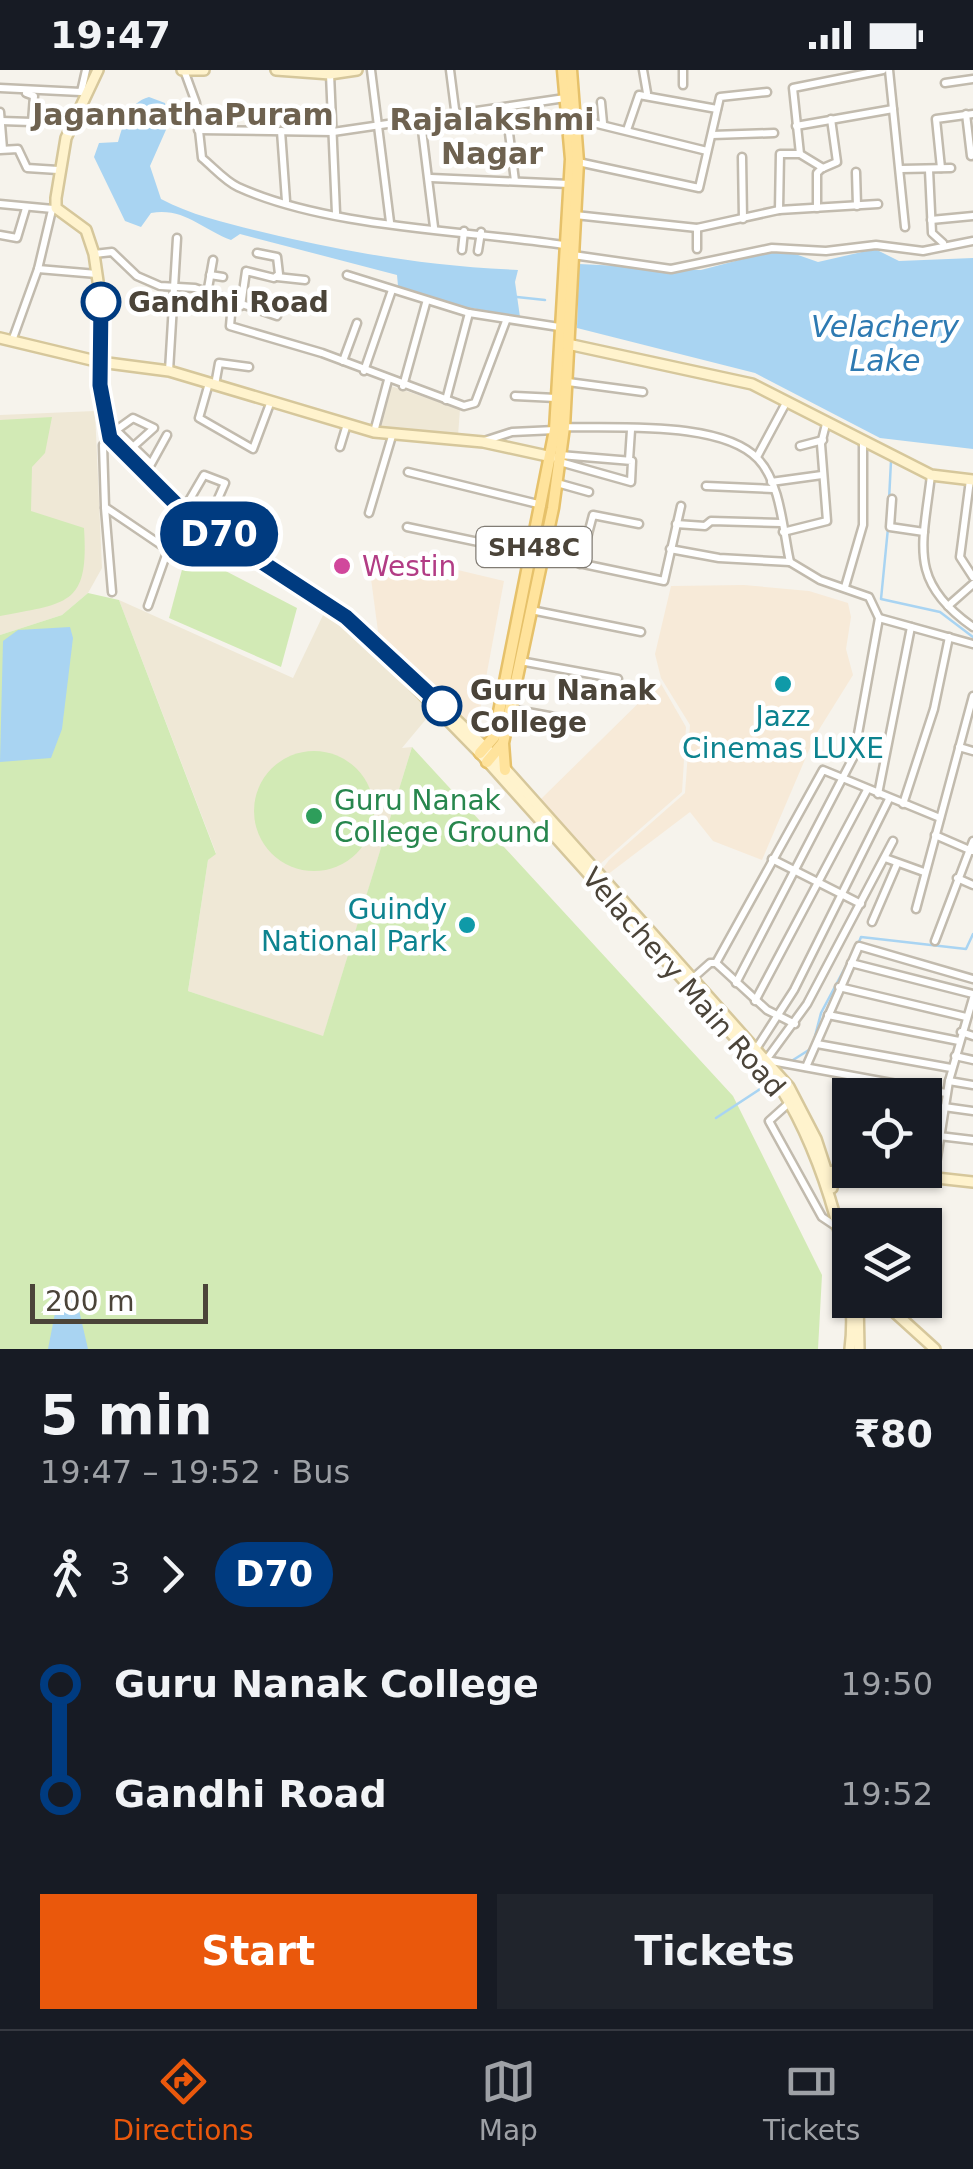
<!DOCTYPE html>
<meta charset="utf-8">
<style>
:root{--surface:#171b24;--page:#20242c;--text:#f1f3f6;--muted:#9ea1a6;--line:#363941;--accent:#ea580c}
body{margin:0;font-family:"DejaVu Sans",sans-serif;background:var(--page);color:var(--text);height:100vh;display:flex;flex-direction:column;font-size:38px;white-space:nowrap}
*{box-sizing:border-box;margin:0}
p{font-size:32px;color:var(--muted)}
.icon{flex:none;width:55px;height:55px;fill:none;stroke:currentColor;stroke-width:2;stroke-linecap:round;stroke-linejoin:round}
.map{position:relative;height:1279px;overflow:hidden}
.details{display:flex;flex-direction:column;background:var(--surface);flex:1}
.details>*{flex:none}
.badge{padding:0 20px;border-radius:32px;font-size:35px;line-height:65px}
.tools{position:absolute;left:832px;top:1008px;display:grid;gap:20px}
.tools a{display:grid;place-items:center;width:110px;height:110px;border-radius:0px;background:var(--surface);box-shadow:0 2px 8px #0004;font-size:50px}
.scale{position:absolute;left:30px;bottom:25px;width:178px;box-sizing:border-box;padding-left:10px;border:5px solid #4b4439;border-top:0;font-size:28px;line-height:35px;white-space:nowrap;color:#4b4439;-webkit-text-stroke:8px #fff;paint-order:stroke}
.map>.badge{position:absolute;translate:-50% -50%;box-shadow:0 0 0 5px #fff}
.legs{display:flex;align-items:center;gap:15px;height:110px;padding:0 40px;font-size:32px}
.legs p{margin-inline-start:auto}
.headline{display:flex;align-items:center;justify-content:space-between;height:170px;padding:0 40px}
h1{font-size:55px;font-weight:600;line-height:75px}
.action{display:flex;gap:20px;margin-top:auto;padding:20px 40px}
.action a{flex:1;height:115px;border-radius:0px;background:var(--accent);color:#fff;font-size:40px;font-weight:600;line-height:115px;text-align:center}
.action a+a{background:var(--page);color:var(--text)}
ul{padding:0 40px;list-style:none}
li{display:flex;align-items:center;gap:35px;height:110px;font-size:38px}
li i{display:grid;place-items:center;width:15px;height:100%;margin:0 12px;background:currentColor}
li i::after{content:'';width:25px;height:25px;margin:-12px;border:8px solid;border-radius:50%;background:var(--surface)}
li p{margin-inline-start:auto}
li:first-child i{background:linear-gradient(#0000 50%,currentColor 0)}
li:last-child i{background:linear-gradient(currentColor 50%,#0000 0)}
.status{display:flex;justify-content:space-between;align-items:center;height:70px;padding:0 50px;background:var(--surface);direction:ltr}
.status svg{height:28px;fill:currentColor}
.tabs{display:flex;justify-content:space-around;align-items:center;height:140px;border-top:2px solid var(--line);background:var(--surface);font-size:28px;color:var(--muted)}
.tabs a{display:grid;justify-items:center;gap:5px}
.tabs .current{color:var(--accent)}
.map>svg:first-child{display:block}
.commercial{fill:#f7ead8}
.education{fill:#efe8d6}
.green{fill:#d2eab5}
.water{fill:#a9d4f2}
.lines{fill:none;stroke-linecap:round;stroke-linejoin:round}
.stream{stroke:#a9d4f2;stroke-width:2.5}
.street-casing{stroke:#c2bbae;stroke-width:11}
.secondary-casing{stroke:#d6c79b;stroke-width:14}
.primary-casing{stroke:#e6c16a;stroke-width:15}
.street{stroke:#fff;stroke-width:6}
.secondary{stroke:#fff3cd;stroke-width:9}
.primary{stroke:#ffe39c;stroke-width:10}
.line-1-casing{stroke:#fff;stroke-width:22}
.line-1{stroke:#003b80;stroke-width:15}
.stop-1-dot{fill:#fff;stroke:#003b80;stroke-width:5}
.hotel-dot{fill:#d1479c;stroke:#fff;stroke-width:4}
.culture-dot{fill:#0f9aa8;stroke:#fff;stroke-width:4}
.leisure-dot{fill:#2e9e5b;stroke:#fff;stroke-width:4}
.labels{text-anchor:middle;stroke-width:9;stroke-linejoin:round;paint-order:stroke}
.shield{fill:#fff;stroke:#817c74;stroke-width:2.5}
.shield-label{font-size:25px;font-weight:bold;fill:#4b4439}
.stop-label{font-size:28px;font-weight:bold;fill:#4b4439;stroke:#fff;text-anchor:start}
.hotel-label{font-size:28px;fill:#b23c85;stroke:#fff;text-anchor:start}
.culture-label{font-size:28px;fill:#0d838f;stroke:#fff}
.leisure-label{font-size:28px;fill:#27864d;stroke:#fff;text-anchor:start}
.street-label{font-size:28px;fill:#4b4439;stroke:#fff}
.neighbourhood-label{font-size:30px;font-weight:bold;fill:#6e6250;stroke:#fff}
.water-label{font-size:30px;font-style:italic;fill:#2e7ab2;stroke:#fff}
</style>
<div class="status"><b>19:47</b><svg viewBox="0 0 49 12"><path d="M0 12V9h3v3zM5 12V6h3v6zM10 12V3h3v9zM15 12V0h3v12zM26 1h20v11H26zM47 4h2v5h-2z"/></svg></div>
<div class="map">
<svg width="973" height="1279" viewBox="0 0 973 1279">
<rect width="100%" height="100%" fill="#f6f3ec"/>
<g class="commercial">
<path d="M374 480 504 511 477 656 456 648 379 569 370 501Z"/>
<path d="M744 515 809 521 848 533 851 547 846 579 853 605 815 666 762 790 713 771 690 742 607 805 601 801 609 790 685 723 690 655 661 608 655 584 671 516Z"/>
<path d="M660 612 686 657 682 722 600 794 540 730Z"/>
</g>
<g class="education">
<path d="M388 315 460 339 458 366 373 361Z"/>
<path d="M95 341 102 498 88 523 62 545 0 565V345Z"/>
<path d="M119 530 293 608 325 541 432 642 402 678 412 677 323 967 188 921 208 790 216 783Z"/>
</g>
<g class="green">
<path d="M52 347 45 383 32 397 31 441 84 458C89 535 69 533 0 546V350Z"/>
<path d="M187 481 297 538 281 597 169 548Z"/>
<path d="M88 523 119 530 216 784 208 790 188 921 323 966 412 677 733 1026 822 1205 818 1279H0V565L62 545Z"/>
<circle cx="314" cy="741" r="60"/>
</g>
<g class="water">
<path d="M149 27 165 33 169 53 150 96 161 129C197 148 239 156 279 166 363 185 431 196 518 200L515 212 520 247 424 229 398 216 397 205 240 164 231 170C203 160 184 137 151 143L141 157 125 151 94 87 99 73 118 72C124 52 128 33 149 27Z"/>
<path d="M781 179 818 192 875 179 899 191 973 188V379L880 368 755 303 577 258 579 194 701 200Z"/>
<path d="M70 557 73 568 62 659 51 688 0 692 3 571 18 560Z"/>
<path d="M68 1223 79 1240 88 1279H48L56 1238Z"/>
</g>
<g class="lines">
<g class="stream">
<path d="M269 169 324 183"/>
<path d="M517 227 545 230"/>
<path d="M889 430 891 391"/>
<path d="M888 458 881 529 940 542 973 567"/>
<path d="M859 872 861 867 966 879 973 864"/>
<path d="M782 997 812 978 821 943 848 892"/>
<path d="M716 1048 768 1014"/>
</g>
<g class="street-casing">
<g id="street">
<path d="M184 0 196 33 202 88C213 97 225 111 238 117 328 158 464 160 563 175"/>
<path d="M371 0 390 152"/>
<path d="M450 0 456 47"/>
<path d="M643 0 647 23"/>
<path d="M683 0V15"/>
<path d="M889 0 905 157"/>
<path d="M330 4 336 143"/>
<path d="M945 13 973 9"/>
<path d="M0 18 81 22 86 0"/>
<path d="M601 32 603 53"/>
<path d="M506 39 515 111"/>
<path d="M0 42 3 79"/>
<path d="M966 44 971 86"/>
<path d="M577 49 707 81"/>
<path d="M1 51 32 52 34 26 26 23"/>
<path d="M421 52 434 157"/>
<path d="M796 56 893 39"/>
<path d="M198 60 333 62 565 28"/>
<path d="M627 60 639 25 717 39"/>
<path d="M281 61 286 131"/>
<path d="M712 65 774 63"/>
<path d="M0 80 18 79 27 98 58 100"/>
<path d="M800 84 793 18 883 0"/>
<path d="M742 87 743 149"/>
<path d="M578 92 699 118 720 27 767 22"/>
<path d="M823 98 837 92 831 49"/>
<path d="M941 98 936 49 973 44"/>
<path d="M901 99 951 98"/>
<path d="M929 100 932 163 943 173"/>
<path d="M856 102 857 136"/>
<path d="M431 108 569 114"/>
<path d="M0 134 53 139"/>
<path d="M817 138V103L822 98"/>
<path d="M779 140 780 84H800L823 98"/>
<path d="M575 145 697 158 779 140 878 134"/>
<path d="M931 150 973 146"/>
<path d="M697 158V179"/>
<path d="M0 165 17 168 26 138"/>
<path d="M462 180 464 161"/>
<path d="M478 181 481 162"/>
<path d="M94 184 112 182 137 206 160 216 195 218 277 246"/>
<path d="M573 185 671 199 772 178 826 181 876 175 923 181 973 171"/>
<path d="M38 199 97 204"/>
<path d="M210 205 223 207"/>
<path d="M347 205 469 243 559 257"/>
<path d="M277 207 305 210"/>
<path d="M207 224 213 190"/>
<path d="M232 233 230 256 322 283 464 336 475 333 506 251"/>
<path d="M241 236 246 201 274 208 279 204 277 187 257 183"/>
<path d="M12 271 38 199 52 140"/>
<path d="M343 291 357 253"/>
<path d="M169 301 177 168"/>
<path d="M364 301 392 220"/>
<path d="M568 312 643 322"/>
<path d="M209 313 199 348 253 379 271 331"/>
<path d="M215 315 219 293 249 297"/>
<path d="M403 316 426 233"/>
<path d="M515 326 556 328"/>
<path d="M446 330 469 243"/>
<path d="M564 357C615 359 721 350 758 389 781 413 783 461 790 492"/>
<path d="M117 361 151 394 167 365"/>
<path d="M374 362 388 310"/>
<path d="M108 366 133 348 154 358 125 384"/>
<path d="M109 368 103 375 105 437 167 479"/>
<path d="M484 371 512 362 555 360"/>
<path d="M800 376 823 370"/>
<path d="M340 377 347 354"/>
<path d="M757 387 787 331"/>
<path d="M629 390 631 360"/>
<path d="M560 392 631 412 632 391 560 385"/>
<path d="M408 402 542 435"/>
<path d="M931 405C923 475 907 511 973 557"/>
<path d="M970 410 960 487 973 507"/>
<path d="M771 412 822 405"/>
<path d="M557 413 589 422"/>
<path d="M706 416 773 419"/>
<path d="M892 429 890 457 924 462"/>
<path d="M105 438 112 522"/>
<path d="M183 441 204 405 225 413 206 456"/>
<path d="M369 443 392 366"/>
<path d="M676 454 705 456 711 451 781 453"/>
<path d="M407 457 664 511 681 436"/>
<path d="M783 462 827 451 821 374 826 354"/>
<path d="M670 479 719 488 790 492 820 510 869 527 879 548 854 686 736 913"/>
<path d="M580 494 593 445 639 454"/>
<path d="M845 517 863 455V372"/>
<path d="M148 536 182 440"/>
<path d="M948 536 973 514"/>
<path d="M531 540 641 562"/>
<path d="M879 548 973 574"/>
<path d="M520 591 618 609"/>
<path d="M511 639 582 652"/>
<path d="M959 677 973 681"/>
<path d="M878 724 911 557"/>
<path d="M903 734 934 639 949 567"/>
<path d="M935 765 972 781"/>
<path d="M885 788 924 802"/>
<path d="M772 789 861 834"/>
<path d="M957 808 973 815"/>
<path d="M916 839 973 626"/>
<path d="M872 852 897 794"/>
<path d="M935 871 973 771"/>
<path d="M716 893 823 700 940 748"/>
<path d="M851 893 973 924"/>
<path d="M692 909 710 893H716L767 940 795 954"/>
<path d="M839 917 966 947"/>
<path d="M755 931 867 720"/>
<path d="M828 945 959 971"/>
<path d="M961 962 973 966"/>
<path d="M817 974 951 998"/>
<path d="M756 979 794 920 889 729"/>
<path d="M955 986 973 990"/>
<path d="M766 990 807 934 893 771"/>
<path d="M766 990 946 1023"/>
<path d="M806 997 859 876 973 909"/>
<path d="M949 1011 973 1015"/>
<path d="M789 1033 769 1051 822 1147 837 1157"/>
<path d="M944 1037 973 1041"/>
<path d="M939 1066 973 1070"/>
<path d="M934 1107 949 1011 973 928"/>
</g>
</g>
<g class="secondary-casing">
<g id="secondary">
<path d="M98 0 66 68 56 128V138L86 160 94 184 101 232 103 348 109 368 182 440 347 547 480 683 782 1020C822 1083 860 1204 850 1279"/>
<path d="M182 0H204"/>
<path d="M276 0 330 4 357 0"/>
<path d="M0 268 100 292 169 301 374 362 483 372 552 387"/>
<path d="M563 273 752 314 931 405 973 410"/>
<path d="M418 613 493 685 789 1017 816 1069 832 1118"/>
<path d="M864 1100 973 1112"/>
<path d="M828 1102 850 1099"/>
<path d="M844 1167 850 1196"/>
<path d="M858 1230 859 1279"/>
<path d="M881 1230 935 1279"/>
</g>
</g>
<g class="primary-casing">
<g id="primary">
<path d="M480 683 494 667 555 360 571 89 563 0"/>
<path d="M487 692 502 674"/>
<path d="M505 700 503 673 553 438 564 357 578 92 571 0"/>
</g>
</g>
<use href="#street" class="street"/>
<use href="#secondary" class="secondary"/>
<use href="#primary" class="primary"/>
</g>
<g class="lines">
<g class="line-1-casing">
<path id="line-1" d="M101 232 100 315 110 368 182 440 346 547 442 636"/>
</g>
<use href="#line-1" class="line-1"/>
</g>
<g class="stop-1-dot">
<circle cx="101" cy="232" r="18"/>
<circle cx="442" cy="636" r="18"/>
</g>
<circle class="hotel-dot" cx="342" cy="496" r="10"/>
<g class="culture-dot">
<circle cx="783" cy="614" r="10"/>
<circle cx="467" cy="855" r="10"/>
</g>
<circle class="leisure-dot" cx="314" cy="746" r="10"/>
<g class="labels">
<rect class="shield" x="476.5" y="457" width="115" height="40" rx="8"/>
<g class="shield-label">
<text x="534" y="486">SH48C</text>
</g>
<g class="stop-label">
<text x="128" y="242">Gandhi Road</text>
<text x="470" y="630">Guru Nanak<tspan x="470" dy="32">College</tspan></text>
</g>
<g class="hotel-label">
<text x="362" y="506">Westin</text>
</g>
<g class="culture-label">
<text x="783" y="656">Jazz<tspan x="783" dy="32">Cinemas LUXE</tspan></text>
<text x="447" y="849" text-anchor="end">Guindy<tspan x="447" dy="32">National Park</tspan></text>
</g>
<g class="leisure-label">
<text x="334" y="740">Guru Nanak<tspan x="334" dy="32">College Ground</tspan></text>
</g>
<g class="street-label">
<text transform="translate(684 912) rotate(49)" y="10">Velachery Main Road</text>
</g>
<g class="neighbourhood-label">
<text x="183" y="55">JagannathaPuram</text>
<text x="492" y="60">Rajalakshmi<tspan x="492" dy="34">Nagar</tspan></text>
</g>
<g class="water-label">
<text x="885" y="267">Velachery<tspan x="885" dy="34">Lake</tspan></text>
</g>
</g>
</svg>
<div class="tools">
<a><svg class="icon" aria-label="locate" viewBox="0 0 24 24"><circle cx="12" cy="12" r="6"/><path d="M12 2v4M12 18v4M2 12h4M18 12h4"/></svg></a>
<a><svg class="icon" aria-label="layers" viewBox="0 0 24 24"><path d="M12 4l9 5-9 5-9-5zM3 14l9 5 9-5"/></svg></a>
</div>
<div class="scale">200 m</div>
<b class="badge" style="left:219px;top:464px;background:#003b80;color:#fff">D70</b>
</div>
<section class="details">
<div class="headline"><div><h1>5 min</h1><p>19:47 – 19:52 · Bus</p></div><b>₹80</b></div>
<div class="legs"><svg class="icon" aria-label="walk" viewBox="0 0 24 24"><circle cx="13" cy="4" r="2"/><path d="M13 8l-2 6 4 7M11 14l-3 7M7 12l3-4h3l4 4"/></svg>3<svg class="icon" aria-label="forward" viewBox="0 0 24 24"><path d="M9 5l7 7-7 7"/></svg><b class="badge" style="background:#003b80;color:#fff">D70</b></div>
<ul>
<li><i style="color:#003b80"></i><b>Guru Nanak College</b><p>19:50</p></li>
<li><i style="color:#003b80"></i><b>Gandhi Road</b><p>19:52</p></li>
</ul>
<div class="action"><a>Start</a><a>Tickets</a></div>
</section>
<nav class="tabs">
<a class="current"><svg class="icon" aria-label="directions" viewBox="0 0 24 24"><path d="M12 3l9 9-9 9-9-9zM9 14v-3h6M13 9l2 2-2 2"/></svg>Directions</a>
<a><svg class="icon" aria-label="map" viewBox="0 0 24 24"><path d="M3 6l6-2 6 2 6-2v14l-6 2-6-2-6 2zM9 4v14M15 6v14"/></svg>Map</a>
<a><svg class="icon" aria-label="tickets" viewBox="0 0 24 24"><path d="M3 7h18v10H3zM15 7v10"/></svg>Tickets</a>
</nav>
